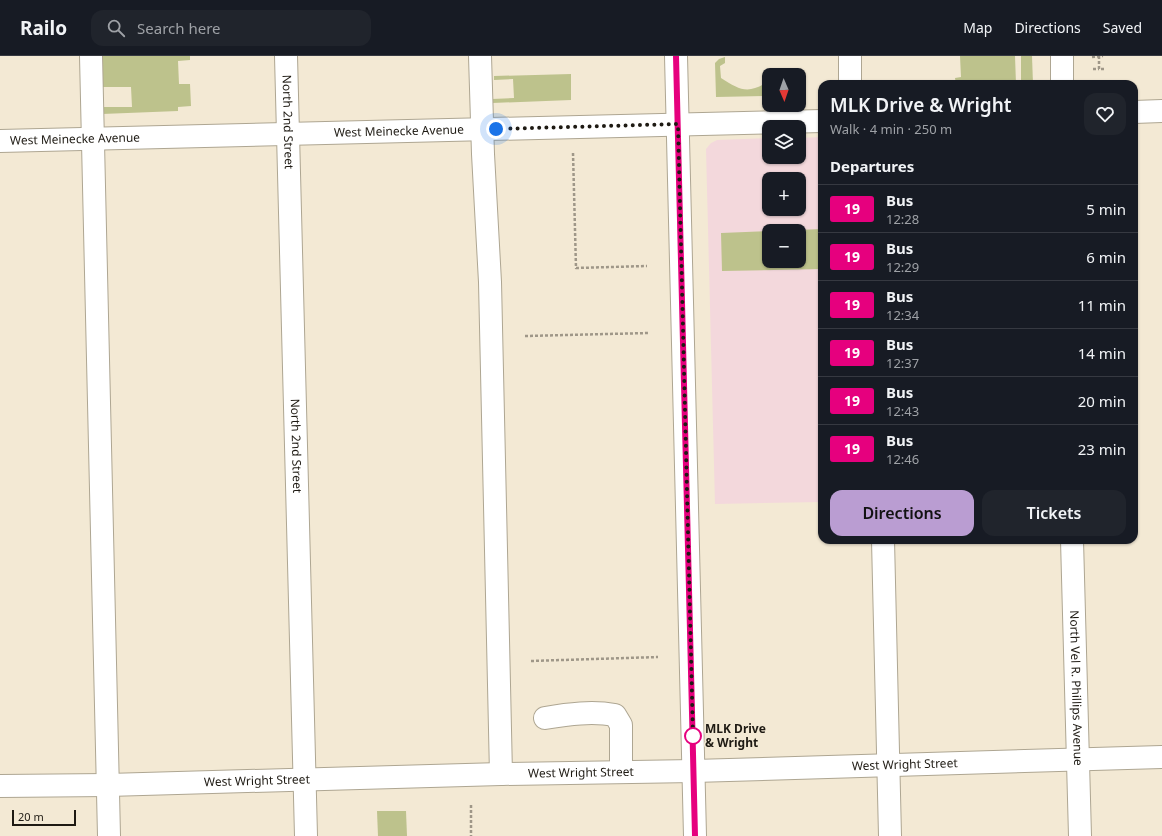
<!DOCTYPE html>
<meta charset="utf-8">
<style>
:root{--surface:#171b24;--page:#20242c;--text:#f1f3f6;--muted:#9ea1a6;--line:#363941;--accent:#ba9dd2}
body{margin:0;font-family:"Noto Sans",sans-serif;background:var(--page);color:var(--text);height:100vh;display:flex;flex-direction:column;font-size:15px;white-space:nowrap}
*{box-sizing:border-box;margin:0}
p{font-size:13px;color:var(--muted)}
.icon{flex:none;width:22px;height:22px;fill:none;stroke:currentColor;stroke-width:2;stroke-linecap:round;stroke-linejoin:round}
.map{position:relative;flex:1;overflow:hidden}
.sheet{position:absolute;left:818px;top:24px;width:320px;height:464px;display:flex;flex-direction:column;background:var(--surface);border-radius:12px;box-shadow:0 1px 3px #0004}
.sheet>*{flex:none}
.badge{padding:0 8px;border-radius:3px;font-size:14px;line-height:26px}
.needle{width:26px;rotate:178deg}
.fabs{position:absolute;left:762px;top:12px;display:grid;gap:8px}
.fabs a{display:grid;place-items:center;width:44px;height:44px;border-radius:8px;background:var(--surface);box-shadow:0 1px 3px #0004;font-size:20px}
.scale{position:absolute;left:12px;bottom:10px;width:64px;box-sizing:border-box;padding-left:4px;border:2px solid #1e1a13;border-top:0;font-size:11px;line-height:14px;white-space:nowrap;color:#1e1a13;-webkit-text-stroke:3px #f3e9d4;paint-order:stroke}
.you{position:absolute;width:20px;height:20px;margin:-10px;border:3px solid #fff;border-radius:50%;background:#1a73e8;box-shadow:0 0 0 6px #1a73e833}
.map>.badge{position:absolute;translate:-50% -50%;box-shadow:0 0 0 2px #fff}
h2{padding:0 12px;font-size:15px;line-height:36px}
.round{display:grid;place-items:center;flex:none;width:42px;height:42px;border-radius:12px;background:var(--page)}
.overview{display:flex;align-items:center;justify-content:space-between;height:68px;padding:0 12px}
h1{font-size:19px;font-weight:600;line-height:30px}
.cta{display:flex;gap:8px;margin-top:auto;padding:8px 12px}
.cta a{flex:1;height:46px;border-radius:12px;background:var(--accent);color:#111;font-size:16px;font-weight:600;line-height:46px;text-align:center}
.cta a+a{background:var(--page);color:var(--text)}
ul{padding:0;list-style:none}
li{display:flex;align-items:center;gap:12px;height:48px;padding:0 12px;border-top:1px solid var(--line)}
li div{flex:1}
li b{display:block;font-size:15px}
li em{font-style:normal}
li .badge{min-width:44px;font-weight:700;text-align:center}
header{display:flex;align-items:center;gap:24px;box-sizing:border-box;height:56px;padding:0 20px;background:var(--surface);border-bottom:1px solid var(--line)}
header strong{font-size:19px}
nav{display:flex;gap:22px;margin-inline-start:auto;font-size:14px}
.search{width:280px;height:36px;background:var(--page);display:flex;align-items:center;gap:10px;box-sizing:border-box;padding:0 14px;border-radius:12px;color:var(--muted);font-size:15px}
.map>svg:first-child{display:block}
.industrial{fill:#f3d8dc;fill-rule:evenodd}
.green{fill:#bdc28c;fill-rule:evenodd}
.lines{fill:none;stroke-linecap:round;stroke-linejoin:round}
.minor-casing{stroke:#aea692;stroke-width:24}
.major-casing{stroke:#aea692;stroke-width:24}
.path{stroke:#9f9788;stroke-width:2.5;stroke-dasharray:3 2;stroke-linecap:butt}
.minor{stroke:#fff;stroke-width:22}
.major{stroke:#fff;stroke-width:22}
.line-casing{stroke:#fff;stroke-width:9}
.line{stroke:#e6007e;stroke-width:6}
.walk{stroke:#1e1a13;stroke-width:4;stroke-dasharray:0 7.2}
.stop-dot{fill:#fff;stroke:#e6007e;stroke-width:2}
.labels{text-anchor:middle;stroke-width:3;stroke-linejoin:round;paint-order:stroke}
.street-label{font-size:12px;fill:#1e1a13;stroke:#f3e9d4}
.stop-label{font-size:12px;font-weight:bold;fill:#1e1a13;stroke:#f3e9d4;text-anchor:start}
</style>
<header>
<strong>Railo</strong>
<div class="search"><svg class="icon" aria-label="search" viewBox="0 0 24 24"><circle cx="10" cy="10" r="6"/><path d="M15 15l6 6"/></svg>Search here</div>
<nav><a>Map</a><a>Directions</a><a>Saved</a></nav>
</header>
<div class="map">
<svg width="1162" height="780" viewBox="0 0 1162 780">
<rect width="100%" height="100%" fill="#f3e9d4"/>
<path class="industrial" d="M822 81V446L715 448 706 93 711 87 717 84 769 82V101H799V82ZM769 123H799V153H769ZM769 175H799V205H769Z"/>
<g class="green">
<path d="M100 0H190V4L178 5 179 28H190L191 50 178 51V55L102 58V51H132L131 31H101Z"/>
<path d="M960 0H1015L1016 28H996V24H977V28H956L955 22 961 21Z"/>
<path d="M1021 0H1032L1033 28H1021Z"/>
<path d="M725 1V7L720 10 721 22C740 34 748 39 769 25V40L716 41 715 7 719 3Z"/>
<path d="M571 18V44L492 47V43L514 42 513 23 494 24V20Z"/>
<path d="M822 173V213L722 215 721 177ZM769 175H799V205H769Z"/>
<path d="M377 755H406L407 780H378Z"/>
</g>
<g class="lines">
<g class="minor-casing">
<g id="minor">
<path d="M91 0 109 780"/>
<path id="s1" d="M286 0 306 780"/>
<path d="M480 0 483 98 490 226 501 718"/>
<path d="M850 0V28"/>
<path d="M1062 0V28"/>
<path d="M1134 56 1162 55"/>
<path id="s2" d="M0 85 822 65"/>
<path d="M883 484 890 780"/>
<path id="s3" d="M1072 484 1080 780"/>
<path d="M545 662C569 658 592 655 615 659L621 669V716"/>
<path id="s4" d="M0 730 108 729 501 718 694 715 1162 701"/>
</g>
</g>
<g class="major-casing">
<path id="major" d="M676 0 695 780"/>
</g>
<g class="path">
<path d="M1099 0V13H1104"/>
<path d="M1092 1 1103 0"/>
<path d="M1093 13H1099"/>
<path d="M573 97 576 212 647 210"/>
<path d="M525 280 649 277"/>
<path d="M531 605 658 601"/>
<path d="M471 749V780"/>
</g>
<use href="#minor" class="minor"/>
<use href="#major" class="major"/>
</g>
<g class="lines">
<g class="line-casing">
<path id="line" d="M676 0 695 780"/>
</g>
<use href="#line" class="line"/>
<path class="walk" d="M496 73 678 68 693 680"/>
</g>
<circle class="stop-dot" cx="693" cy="680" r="8"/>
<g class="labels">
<g class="street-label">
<text dy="4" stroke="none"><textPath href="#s1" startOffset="66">North 2nd Street</textPath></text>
<text dy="4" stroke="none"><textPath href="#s2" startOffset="399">West Meinecke Avenue</textPath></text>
<text dy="4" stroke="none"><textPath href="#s2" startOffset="75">West Meinecke Avenue</textPath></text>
<text dy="4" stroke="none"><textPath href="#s1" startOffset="390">North 2nd Street</textPath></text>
<text dy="4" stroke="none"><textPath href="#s3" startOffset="148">North Vel R. Phillips Avenue</textPath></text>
<text dy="4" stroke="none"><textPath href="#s4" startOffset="905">West Wright Street</textPath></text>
<text dy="4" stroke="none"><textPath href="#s4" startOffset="581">West Wright Street</textPath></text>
<text dy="4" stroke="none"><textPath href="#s4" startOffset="257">West Wright Street</textPath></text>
</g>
<g class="stop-label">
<text x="705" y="677">MLK Drive<tspan x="705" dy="14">&amp; Wright</tspan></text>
</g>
</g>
</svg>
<div class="fabs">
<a><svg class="needle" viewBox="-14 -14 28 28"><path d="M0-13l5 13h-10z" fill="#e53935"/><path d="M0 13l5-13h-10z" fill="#9ea1a6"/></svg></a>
<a><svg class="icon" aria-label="layers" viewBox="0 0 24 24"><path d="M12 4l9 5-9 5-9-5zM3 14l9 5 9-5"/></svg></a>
<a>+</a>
<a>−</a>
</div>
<div class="scale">20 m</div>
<div class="you" style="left:496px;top:73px"></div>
<section class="sheet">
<div class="overview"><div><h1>MLK Drive &amp; Wright</h1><p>Walk · 4 min · 250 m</p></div><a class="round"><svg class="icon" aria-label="heart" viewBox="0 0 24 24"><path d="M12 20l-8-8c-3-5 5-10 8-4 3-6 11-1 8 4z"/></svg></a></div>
<h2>Departures</h2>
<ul>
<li><span class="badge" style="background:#e6007e;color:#fff">19</span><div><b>Bus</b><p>12:28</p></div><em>5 min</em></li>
<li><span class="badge" style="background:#e6007e;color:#fff">19</span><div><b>Bus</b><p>12:29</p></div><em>6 min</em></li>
<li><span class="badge" style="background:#e6007e;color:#fff">19</span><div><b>Bus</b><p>12:34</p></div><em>11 min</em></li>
<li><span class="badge" style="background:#e6007e;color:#fff">19</span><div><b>Bus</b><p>12:37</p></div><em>14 min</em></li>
<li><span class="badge" style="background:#e6007e;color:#fff">19</span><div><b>Bus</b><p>12:43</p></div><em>20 min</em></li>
<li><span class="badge" style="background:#e6007e;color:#fff">19</span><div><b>Bus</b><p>12:46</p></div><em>23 min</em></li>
</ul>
<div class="cta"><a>Directions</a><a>Tickets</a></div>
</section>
</div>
